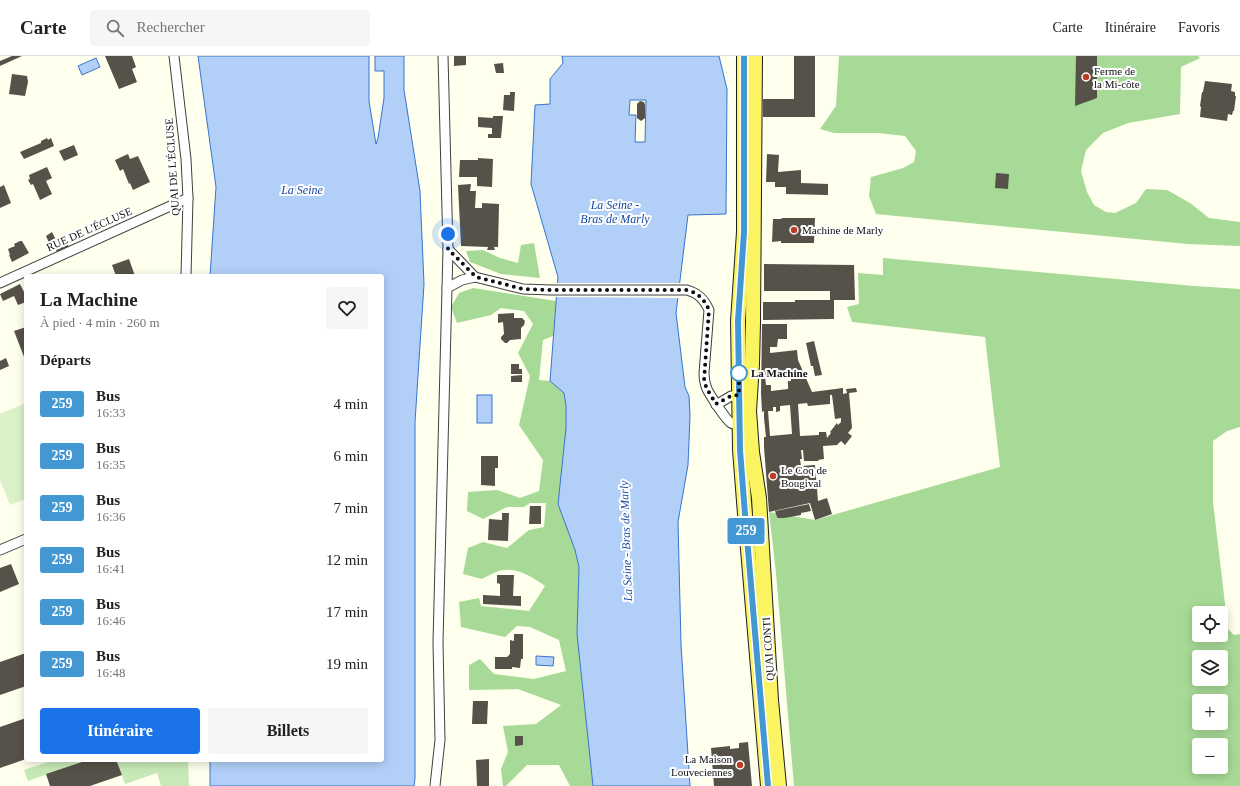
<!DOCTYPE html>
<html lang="fr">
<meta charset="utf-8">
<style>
:root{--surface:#fff;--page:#f6f6f6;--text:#202124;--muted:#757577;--line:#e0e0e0;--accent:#1a73e8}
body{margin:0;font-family:Georgia,serif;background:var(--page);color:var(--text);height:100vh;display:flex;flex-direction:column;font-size:15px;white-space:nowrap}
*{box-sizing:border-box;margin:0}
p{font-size:13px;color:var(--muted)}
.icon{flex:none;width:22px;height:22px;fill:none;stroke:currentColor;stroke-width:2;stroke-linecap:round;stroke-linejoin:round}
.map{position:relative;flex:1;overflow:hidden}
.side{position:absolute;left:24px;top:218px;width:360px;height:488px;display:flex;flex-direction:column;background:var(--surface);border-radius:4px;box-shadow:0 2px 10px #0003}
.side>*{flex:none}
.badge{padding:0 8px;border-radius:3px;font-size:14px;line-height:26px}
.buttons{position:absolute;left:1192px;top:550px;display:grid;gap:8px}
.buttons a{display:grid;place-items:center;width:36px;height:36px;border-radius:4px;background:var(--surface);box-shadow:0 2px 10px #0003;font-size:20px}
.you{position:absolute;width:20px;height:20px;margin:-10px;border:3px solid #fff;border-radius:50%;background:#1a73e8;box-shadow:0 0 0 6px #1a73e833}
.map>.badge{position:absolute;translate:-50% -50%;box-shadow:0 0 0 2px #fff}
h2{padding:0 16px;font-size:15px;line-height:36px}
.round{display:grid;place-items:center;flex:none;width:42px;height:42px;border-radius:4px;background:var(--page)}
.headline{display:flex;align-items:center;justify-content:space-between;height:68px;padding:0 16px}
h1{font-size:19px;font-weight:700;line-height:30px}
.action{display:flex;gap:8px;margin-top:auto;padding:8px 16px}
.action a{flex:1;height:46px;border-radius:4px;background:var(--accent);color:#fff;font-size:16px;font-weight:700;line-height:46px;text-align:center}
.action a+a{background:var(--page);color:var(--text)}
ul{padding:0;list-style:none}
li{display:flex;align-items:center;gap:12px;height:52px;padding:0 16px}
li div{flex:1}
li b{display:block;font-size:15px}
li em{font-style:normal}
li .badge{min-width:44px;font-weight:700;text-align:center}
header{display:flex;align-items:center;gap:24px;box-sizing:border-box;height:56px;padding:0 20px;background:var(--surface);border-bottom:1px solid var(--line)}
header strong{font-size:19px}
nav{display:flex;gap:22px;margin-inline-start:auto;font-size:14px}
.search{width:280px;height:36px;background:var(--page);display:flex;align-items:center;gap:10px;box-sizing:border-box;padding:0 14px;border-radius:4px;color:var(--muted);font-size:15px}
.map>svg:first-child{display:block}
.green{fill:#c7e9b7}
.forest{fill:#a7da96;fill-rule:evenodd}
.pitch{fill:#dbf1c8}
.water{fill:#b1cff7;stroke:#3874ce;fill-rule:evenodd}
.pier{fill:#ffffed}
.building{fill:#565149;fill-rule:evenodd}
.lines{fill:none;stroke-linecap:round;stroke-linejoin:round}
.minor-casing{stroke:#404040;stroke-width:11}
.primary-casing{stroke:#1e1e1e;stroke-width:16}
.minor{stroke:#fff;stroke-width:9}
.primary{stroke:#faf362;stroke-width:14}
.line-casing{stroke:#fff;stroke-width:9}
.line{stroke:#4397d2;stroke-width:6}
.walk{stroke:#0d0d0d;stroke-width:4;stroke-dasharray:0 7.2}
.poi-dot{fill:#be3b24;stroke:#fff;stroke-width:1.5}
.stop-dot{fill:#fff;stroke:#4397d2;stroke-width:2}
.labels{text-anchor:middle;stroke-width:4;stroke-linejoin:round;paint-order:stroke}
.poi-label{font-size:11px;fill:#0d0d0d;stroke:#fff;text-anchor:start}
.street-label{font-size:11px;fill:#0d0d0d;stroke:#fff}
.stop-label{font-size:11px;font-weight:bold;fill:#0d0d0d;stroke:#fff;text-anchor:start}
.water-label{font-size:12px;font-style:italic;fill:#1548a0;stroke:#fff}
</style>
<header>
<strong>Carte</strong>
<div class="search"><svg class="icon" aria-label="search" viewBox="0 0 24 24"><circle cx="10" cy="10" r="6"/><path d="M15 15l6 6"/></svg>Rechercher</div>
<nav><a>Carte</a><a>Itinéraire</a><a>Favoris</a></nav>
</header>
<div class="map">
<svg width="1240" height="730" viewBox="0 0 1240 730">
<rect width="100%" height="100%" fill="#ffffed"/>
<g class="green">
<path d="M54 704H88L28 725 24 714Z"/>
<path d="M121 704H188L189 730H161L157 717 125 728 117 706Z"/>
</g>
<g class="forest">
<path d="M839 0H1198L1200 2 1181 11 1180 58 1128 67 1103 77 1086 94 1081 115 1087 136 1094 149 1106 156 1115 157 1136 147 1146 133 1167 134 1190 147 1209 162 1240 166V190L1188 188 876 158 869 140 871 121 903 112 914 106 916 95 905 80 878 77H834L820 73 836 50Z"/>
<path d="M534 187 540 222 501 218 470 206 466 195 483 194 500 202 518 207 521 189Z"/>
<path d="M883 202 1194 230 1240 233V371L1227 375 1213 385V446L1228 573 1234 579 1240 578V730H794L776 517 769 456 815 464 1000 411 985 281 852 266 847 251 859 248 858 217 883 219ZM1199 557H1221V579H1199ZM1199 601H1221V623H1199ZM1199 645H1221V667H1199ZM1199 689H1221V711H1199Z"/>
<path d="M473 232 556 245 553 280 543 284 539 324 550 325 564 337 566 350V372L558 448 575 494 579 511 577 578 593 730H570L559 709H527L506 730H503L501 713 508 696 503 670 536 668 561 649 518 633 469 634V609L480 603 494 618 534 623 566 615 559 584 530 571 517 570 505 581 461 571 459 546 479 542 481 550 529 555 545 530C531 520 514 509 496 516 491 518 486 521 482 523L463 518 468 492 483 486 507 492 529 474 544 471 546 447H530L524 451H507L483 463 467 455 468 436 497 434 520 442 539 435 543 404 519 369 530 320 518 297 533 268 524 255 501 252 491 259 457 267 451 251 459 237Z"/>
</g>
<path class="pitch" d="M26 347V443L10 449 0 424V358Z"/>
<g class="water">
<path d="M198 0H369V45L376 88 378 82 384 42V15H375V0H404V34L420 135 424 228 415 366V722L414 730H210V704H382V220H210L216 131Z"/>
<path d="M562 0H719L727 33 726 158 688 159 676 257 685 331 689 340 690 360 688 409 678 466 681 588 690 730H593L577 578 579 511 575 494 558 448 566 372V350L564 337 550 325 558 221 531 128 535 49 550 48V23L563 7ZM630 44H646L645 86H635L636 59H629Z"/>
<path d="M96 2 100 11 82 19 78 10Z"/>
<rect x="477" y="339" width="15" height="28"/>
<path d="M536 600 554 601 553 610 536 609Z"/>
</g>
<path class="pier" d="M555 227H681L680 242 555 241Z"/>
<g class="building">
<path d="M12 0H22L0 10V5Z"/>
<path d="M105 0H132L136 11 132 13 137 26 119 33Z"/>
<path d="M454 0H466V9L454 10Z"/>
<path d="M794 0H815V61H763V43H794Z"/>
<path d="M1076 0H1097V42L1075 50Z"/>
<path d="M503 7 504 17H496L494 8Z"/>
<path d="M12 18 27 20 28 26 25 40 9 38Z"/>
<path d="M1205 25 1232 28 1231 35 1235 36V40H1236L1234 55H1233L1232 59 1228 58 1227 65 1200 61 1201 51 1200 50 1202 36H1203Z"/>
<path d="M510 36H515L514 55 503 54 504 39H510Z"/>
<path d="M640 45 644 46 645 49V62L641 65 637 62V48Z"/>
<path d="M493 60H503L501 82H488V78H492V72L478 71V61L493 62Z"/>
<path d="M47 82 48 84 51 82 54 90 24 103 20 96 41 87V85Z"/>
<path d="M74 89 78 99 64 105 59 95Z"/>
<path d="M128 98 130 103 138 100 150 126 133 134 130 127 129 128 123 113 120 115 115 104Z"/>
<path d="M767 98 779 99 778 116 801 114V127L828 128V139L786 138V131H775V126H766Z"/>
<path d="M478 102 493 103 492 131 477 130V121H459L460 104H478Z"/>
<path d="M47 111 52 122 46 125 52 138 40 144 33 128 31 129 28 124 30 123 29 119Z"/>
<path d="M996 117 1009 118 1008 133 995 132Z"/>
<path d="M471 128 470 135H476L475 152H482V147L499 148 498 191H494L495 194H487L488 191 461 190 458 129Z"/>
<path d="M4 129 11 147 0 152V131Z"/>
<path d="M781 162H815L814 187H781V185L772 186 773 163H782Z"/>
<path d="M52 176 58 188 66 184 69 191 57 196 54 190 51 191 46 180Z"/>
<path d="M20 185H22L29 197 12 206 9 199H10L8 193 15 190 14 188Z"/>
<path d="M129 203 135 220H116L112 209Z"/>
<path d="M764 208 854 209 855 244H834V263L763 264V246H795V244H830V235H764Z"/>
<path d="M20 228 24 236 25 235 26 236V246L18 249 14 240 3 245 0 238Z"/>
<path d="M514 257V262H522L525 265 524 269 521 272V283L510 284 507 287H505L501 283V281L504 278 503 266 498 267V258Z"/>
<path d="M762 268H787V283H778L777 291H770V297L797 294 798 304 812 336 843 332V338L847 337 846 333 856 332 857 336 849 337 852 372 848 377 852 380 845 389 841 385 837 389 823 390 824 403 818 404 819 405H804L803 394H801L802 403H800L801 410 815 409 818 445 827 442 832 458 815 464 810 447 769 456 764 391V381H766L764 362V355L762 356 761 337ZM791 318V325H788V333L771 335V329H766L765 320ZM830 339H832L835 363 841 362V366L838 369 837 367 830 376 831 377 827 382 826 376H819V379L800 380 798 348 807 347 808 350 830 348ZM790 349 792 378 770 380 768 355H773V351H776V356L780 355V350Z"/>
<path d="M26 271V306L14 275Z"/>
<path d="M814 285 822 319 815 320 813 310H811L806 287Z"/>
<path d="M6 302 9 310 0 314V305Z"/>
<path d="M511 308H519V313H522V318H511Z"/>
<path d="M522 319V326H511V320Z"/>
<path d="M481 400H498V412H495V430L481 429Z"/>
<path d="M809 448 811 455 801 457V459L784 462H778L777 461 775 455Z"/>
<path d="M530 450H541V468H529Z"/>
<path d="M502 457H509L508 485 488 484 489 463 502 464Z"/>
<path d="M11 508 19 528 0 536V512Z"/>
<path d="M497 519H514L513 540H521V550L483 548V539L500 540V528L497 527Z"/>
<path d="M514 578H523V603H521L520 612 512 611V613H495V601H507L510 598V584L514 585Z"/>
<path d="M26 597V630L0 639V606Z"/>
<path d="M473 645H488L487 668H472Z"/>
<path d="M26 662V703L0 712V671Z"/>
<path d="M515 680H523V689L515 690Z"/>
<path d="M748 686 752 730H714L711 692 730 690V693L739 692V687Z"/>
<path d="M489 703V730H477L476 704Z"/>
<path d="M88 704H121L117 706 122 719 90 730H50L46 718Z"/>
</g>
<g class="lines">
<g class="minor-casing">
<g id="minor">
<path d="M174 0 186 103 188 142 186 220"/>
<path d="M448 193 475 221"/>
<path d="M0 227 188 142"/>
<path d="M447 232 462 224 475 221 523 233 551 234H687C698 237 704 243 709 254L704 317C704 323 705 328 707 333 710 339 726 364 731 367 735 369 740 369 744 369"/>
<path d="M716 349 731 340H745"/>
<path d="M0 494 26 483"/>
<path d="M435 730 440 684 438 586 448 193 443 0"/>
</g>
</g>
<g class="primary-casing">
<g id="primary">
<path d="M744 0V176L738 265 740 394 745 458 768 730"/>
<path d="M755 0 753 267 752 308 749 355 752 396 759 442 771 644 779 730"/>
</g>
</g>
<use href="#minor" class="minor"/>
<use href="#primary" class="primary"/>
</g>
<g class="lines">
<g class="line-casing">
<path id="line" d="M744 0V176L738 265 740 394 745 458 768 730"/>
</g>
<use href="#line" class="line"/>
<path class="walk" d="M448 178V193L476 221 523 233 551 234H687C698 237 704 243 709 254L704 325 707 333 716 348 731 340 739 339V317"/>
</g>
<g class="poi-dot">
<circle cx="1086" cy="21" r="4"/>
<circle cx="794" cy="174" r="4"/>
<circle cx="773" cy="420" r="4"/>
<circle cx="740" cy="709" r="4"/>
</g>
<circle class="stop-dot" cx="739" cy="317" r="8"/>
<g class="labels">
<g class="poi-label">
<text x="1094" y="19">Ferme de<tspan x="1094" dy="13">la Mi-côte</tspan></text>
<text x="802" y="178">Machine de Marly</text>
<text x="781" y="418">Le Coq de<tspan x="781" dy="13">Bougival</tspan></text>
<text x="732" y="707" text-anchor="end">La Maison<tspan x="732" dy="13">Louveciennes</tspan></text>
</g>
<g class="street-label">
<text transform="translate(172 111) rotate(-94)" y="4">QUAI DE L'ÉCLUSE</text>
<text transform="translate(89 173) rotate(-24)" y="4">RUE DE L'ÉCLUSE</text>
<text transform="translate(768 593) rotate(-94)" y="4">QUAI CONTI</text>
</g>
<g class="stop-label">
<text x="751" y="321">La Machine</text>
</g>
<g class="water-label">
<text x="302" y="138">La Seine</text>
<text x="615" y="153">La Seine -<tspan x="615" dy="14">Bras de Marly</tspan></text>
<text transform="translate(626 485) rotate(-92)" y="4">La Seine - Bras de Marly</text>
</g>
</g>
</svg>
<div class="buttons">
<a><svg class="icon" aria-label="locate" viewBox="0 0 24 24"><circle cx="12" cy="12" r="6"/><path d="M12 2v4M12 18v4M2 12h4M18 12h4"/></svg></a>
<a><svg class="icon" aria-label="layers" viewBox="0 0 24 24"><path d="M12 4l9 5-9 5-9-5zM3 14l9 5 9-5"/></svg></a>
<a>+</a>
<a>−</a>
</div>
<div class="you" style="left:448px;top:178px"></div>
<b class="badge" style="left:746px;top:475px;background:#4397d2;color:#fff">259</b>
<section class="side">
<div class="headline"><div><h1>La Machine</h1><p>À pied · 4 min · 260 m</p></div><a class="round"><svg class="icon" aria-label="heart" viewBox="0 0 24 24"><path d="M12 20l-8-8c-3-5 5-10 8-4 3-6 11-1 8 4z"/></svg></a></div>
<h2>Départs</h2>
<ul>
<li><span class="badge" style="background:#4397d2;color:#fff">259</span><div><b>Bus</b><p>16:33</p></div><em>4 min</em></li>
<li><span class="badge" style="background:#4397d2;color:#fff">259</span><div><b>Bus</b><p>16:35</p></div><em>6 min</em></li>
<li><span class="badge" style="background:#4397d2;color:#fff">259</span><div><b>Bus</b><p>16:36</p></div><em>7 min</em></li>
<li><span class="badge" style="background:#4397d2;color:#fff">259</span><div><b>Bus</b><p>16:41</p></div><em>12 min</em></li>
<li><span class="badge" style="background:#4397d2;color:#fff">259</span><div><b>Bus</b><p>16:46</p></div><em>17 min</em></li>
<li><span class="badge" style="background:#4397d2;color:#fff">259</span><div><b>Bus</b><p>16:48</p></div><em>19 min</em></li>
</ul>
<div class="action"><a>Itinéraire</a><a>Billets</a></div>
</section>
</div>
